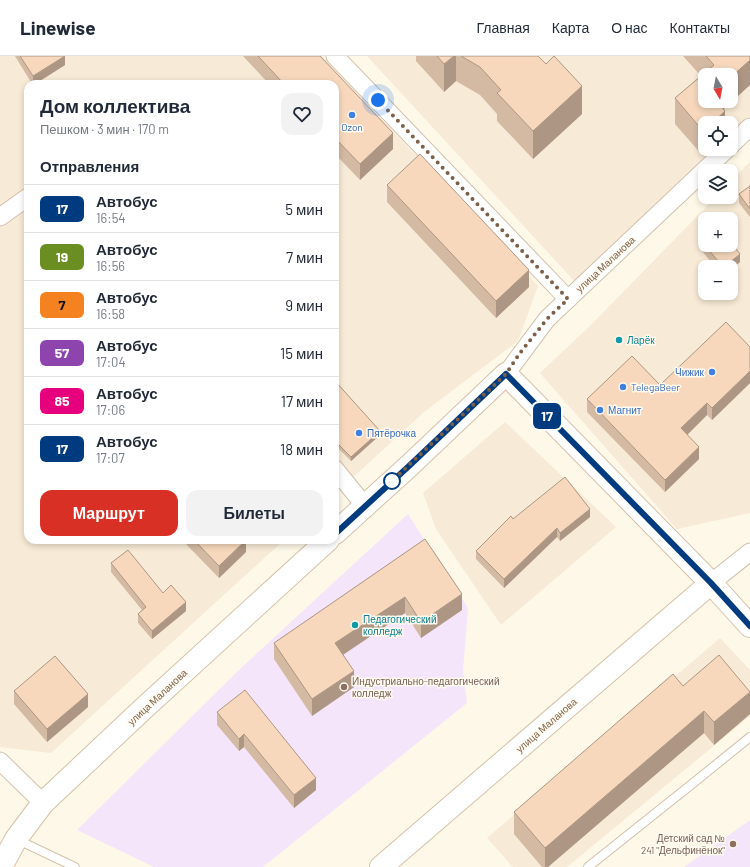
<!DOCTYPE html>
<html lang="ru">
<meta charset="utf-8">
<style>
:root{--surface:#fff;--page:#f2f2f3;--text:#1f2937;--muted:#747a83;--line:#e0e1e3;--accent:#d93025}
body{margin:0;font-family:Barlow,sans-serif;background:var(--page);color:var(--text);height:100vh;display:flex;flex-direction:column;font-size:15px;white-space:nowrap}
*{box-sizing:border-box;margin:0}
p{font-size:13px;color:var(--muted)}
.icon{flex:none;width:22px;height:22px;fill:none;stroke:currentColor;stroke-width:2;stroke-linecap:round;stroke-linejoin:round}
.map{position:relative;flex:1;overflow:hidden}
.sheet{position:absolute;left:24px;top:24px;width:315px;height:464px;display:flex;flex-direction:column;background:var(--surface);border-radius:12px;box-shadow:0 2px 6px #0003}
.sheet>*{flex:none}
.badge{padding:0 8px;border-radius:6px;font-size:14px;line-height:26px}
.needle{width:26px;rotate:170deg}
.fabs{position:absolute;left:698px;top:12px;display:grid;gap:8px}
.fabs a{display:grid;place-items:center;width:40px;height:40px;border-radius:8px;background:var(--surface);box-shadow:0 2px 6px #0003;font-size:20px}
.you{position:absolute;width:20px;height:20px;margin:-10px;border:3px solid #fff;border-radius:50%;background:#1a73e8;box-shadow:0 0 0 6px #1a73e833}
.map>.badge{position:absolute;translate:-50% -50%;box-shadow:0 0 0 2px #fff}
h2{padding:0 16px;font-size:15px;line-height:36px}
.round{display:grid;place-items:center;flex:none;width:42px;height:42px;border-radius:12px;background:var(--page)}
.headline{display:flex;align-items:center;justify-content:space-between;height:68px;padding:0 16px}
h1{font-size:19px;font-weight:700;line-height:30px}
.action{display:flex;gap:8px;margin-top:auto;padding:8px 16px}
.action a{flex:1;height:46px;border-radius:12px;background:var(--accent);color:#fff;font-size:16px;font-weight:700;line-height:46px;text-align:center}
.action a+a{background:var(--page);color:var(--text)}
ul{padding:0;list-style:none}
li{display:flex;align-items:center;gap:12px;height:48px;padding:0 16px;border-top:1px solid var(--line)}
li div{flex:1}
li b{display:block;font-size:15px}
li em{font-style:normal}
li .badge{min-width:44px;font-weight:700;text-align:center}
header{display:flex;align-items:center;gap:24px;box-sizing:border-box;height:56px;padding:0 20px;background:var(--surface);border-bottom:1px solid var(--line)}
header strong{font-size:19px}
nav{display:flex;gap:22px;margin-inline-start:auto;font-size:14px}
.map>svg:first-child{display:block}
.residential{fill:#f7ead6;fill-rule:evenodd}
.education{fill:#f5e5fb}
.lines{fill:none;stroke-linecap:round;stroke-linejoin:round}
.lane-casing{stroke:#d3c0ac;stroke-width:10}
.street-casing{stroke:#d3c0ac;stroke-width:19}
.secondary-casing{stroke:#d7c1a9;stroke-width:24}
.lane{stroke:#fff;stroke-width:8}
.street{stroke:#fff;stroke-width:17}
.secondary{stroke:#fff;stroke-width:22}
.wall{fill:#d4baa3}
.shaded-wall{fill:#ad9784}
.building{fill:#f7d8bd;stroke:#ad9784}
.line-casing{stroke:#fff;stroke-width:9}
.line{stroke:#003b80;stroke-width:6}
.walk{stroke:#7d5f48;stroke-width:4;stroke-dasharray:0 7.2}
.shop-dot{fill:#3f7fe0;stroke:#fffbf1;stroke-width:1.5}
.culture-dot{fill:#0f9aa8;stroke:#fffbf1;stroke-width:1.5}
.stop-dot{fill:#fff;stroke:#003b80;stroke-width:2}
.education-dot{fill:#8d6e63;stroke:#fffbf1;stroke-width:1.5}
.labels{text-anchor:middle;stroke-width:3;stroke-linejoin:round;paint-order:stroke}
.shop-label{font-size:10px;fill:#366cbe;stroke:#fffbf1;text-anchor:start}
.street-label{font-size:10px;fill:#7d5f48;stroke:#fffbf1}
.culture-label{font-size:10px;fill:#0d838f;stroke:#fffbf1;text-anchor:start}
.education-label{font-size:10px;fill:#785e54;stroke:#fffbf1;text-anchor:start}
</style>
<header>
<strong>Linewise</strong>
<nav><a>Главная</a><a>Карта</a><a>О нас</a><a>Контакты</a></nav>
</header>
<div class="map">
<svg width="750" height="811" viewBox="0 0 750 811">
<rect width="100%" height="100%" fill="#fef8e8"/>
<g class="residential">
<path d="M0 0H323L538 230 518 285 424 356 335 438V28H28V484H284L51 697 0 691Z"/>
<path d="M367 0H750V67L731 85V67H705V93H722L577 228ZM705 19H731V45H705Z"/>
<path d="M750 106V457L677 473 540 317 590 270 716 141H731V125ZM705 163H731V189H705ZM705 211H731V237H705Z"/>
<path d="M505 366 616 471 501 569 436 473 423 437Z"/>
<path d="M720 582 750 614V660L567 811H513L487 782Z"/>
</g>
<g class="education">
<path d="M408 458 468 552 463 615 467 647 263 811H154L77 774 240 613Z"/>
<path d="M750 764V811H684Z"/>
</g>
<g class="lines">
<g class="lane-casing">
<g id="lane">
<path d="M18 784 75 811"/>
<path d="M588 811 697 724 750 681"/>
</g>
</g>
<g class="street-casing">
<g id="street">
<path d="M335 0 568 243"/>
<path d="M731 89 750 71"/>
<path d="M0 161 28 141"/>
<path d="M506 318 547 263 727 93"/>
<path d="M335 413 365 450"/>
<path d="M711 527 750 496"/>
<path d="M0 705 43 747"/>
</g>
</g>
<g class="secondary-casing">
<g id="secondary">
<path d="M335 477 409 410 506 318 711 527 750 570"/>
<path d="M1 811 16 783 43 747 143 653 328 484"/>
<path d="M381 811 711 527"/>
</g>
</g>
<use href="#lane" class="lane"/>
<use href="#street" class="street"/>
<use href="#secondary" class="secondary"/>
</g>
<g class="wall">
<path d="M15 0H64L65 9 35 28H32Z"/>
<path d="M243 0H320L393 93 360 124 335 98V28H269Z"/>
<path d="M416 0H538L582 58 533 103 497 65V58L480 39 456 25 444 36 416 5Z"/>
<path d="M683 0H750V29L724 53 725 67 705 93H712L703 100 675 68V42L701 20Z"/>
<path d="M387 129 529 231 496 262 387 146Z"/>
<path d="M750 130V161L739 147V138Z"/>
<path d="M698 181 740 206 731 211H715L698 190Z"/>
<path d="M750 291V327L712 364 707 359 687 379 699 403 665 436 587 356V343L660 329Z"/>
<path d="M335 325 380 379 351 405 335 389Z"/>
<path d="M590 461 560 485 557 481 504 532 476 503V495L513 463Z"/>
<path d="M425 483 462 554 421 582 405 557 343 599 354 631 312 660 274 603V587Z"/>
<path d="M182 484H246V496L219 522Z"/>
<path d="M111 507 163 537 186 555 152 583 138 567V558L142 554 111 516Z"/>
<path d="M683 630 750 635V658L714 689 704 677 548 811H542L514 778V756Z"/>
<path d="M14 635 88 651 47 686 14 648Z"/>
<path d="M217 656 316 734 294 752 244 691 239 695 217 669Z"/>
</g>
<g class="shaded-wall">
<path d="M65 0V9L35 28H33V20Z"/>
<path d="M454 0H456V25L444 36V8Z"/>
<path d="M750 4V29L711 64V45H731V21Z"/>
<path d="M582 30V58L533 103V75Z"/>
<path d="M725 55V67H712Z"/>
<path d="M705 73V93H712L703 100V75Z"/>
<path d="M393 77V93L360 124V108Z"/>
<path d="M740 198V206L731 214V211H724Z"/>
<path d="M529 214V231L496 262V245Z"/>
<path d="M750 315V327L712 364V352Z"/>
<path d="M707 347V359L681 385V372Z"/>
<path d="M380 375V379L351 405V401Z"/>
<path d="M699 391V403L665 436V424Z"/>
<path d="M590 453V461L560 485V477Z"/>
<path d="M557 472V481L504 532V523Z"/>
<path d="M246 484V496L219 522V510Z"/>
<path d="M462 538V554L421 582V566Z"/>
<path d="M405 541V557L335 604V587Z"/>
<path d="M186 546V555L152 583V575Z"/>
<path d="M354 615V631L312 660V643Z"/>
<path d="M750 636V658L714 689V666Z"/>
<path d="M88 638V651L47 686V673Z"/>
<path d="M704 655V677L548 811H545V792Z"/>
<path d="M244 678V691L239 695V683Z"/>
<path d="M316 722V734L294 752V739Z"/>
</g>
<g class="building">
<path d="M20 0H65L33 20Z"/>
<path d="M258 0H320L393 77 360 108 335 82V28H284Z"/>
<path d="M437 0H454L444 8Z"/>
<path d="M461 0H538L546 8 554 0 582 30 533 75 497 37 501 34 480 11Z"/>
<path d="M706 0H750V4L731 21V19H705V45H717L725 55 712 67H705V73L703 75 675 42 714 9Z"/>
<path d="M420 98 529 214 496 245 387 129Z"/>
<path d="M750 130V153L739 138Z"/>
<path d="M705 175V189H731V187L740 198 724 211H723L698 181Z"/>
<path d="M726 266 750 291V315L712 352 707 347 681 372 699 391 665 424 587 343 632 300 660 329Z"/>
<path d="M335 325 380 375 351 401 335 385Z"/>
<path d="M565 421 590 453 560 477 557 472 504 523 476 495 511 460 513 463Z"/>
<path d="M425 483 462 538 421 566 405 541 335 587 354 615 312 643 274 587Z"/>
<path d="M194 484H246L219 510Z"/>
<path d="M128 494 163 537 171 529 186 546 152 575 138 558 146 551 111 507Z"/>
<path d="M719 599 750 636 714 666 704 655 545 792 514 756 673 618 683 630Z"/>
<path d="M55 600 88 638 47 673 14 635Z"/>
<path d="M245 634 316 722 294 739 244 678 239 683 217 656Z"/>
</g>
<g class="lines">
<g class="line-casing">
<path id="line" d="M335 478 409 410 506 318 711 527 750 570"/>
</g>
<use href="#line" class="line"/>
<path class="walk" d="M378 44 568 243 547 263 520 297 506 318 392 425"/>
</g>
<g class="shop-dot">
<circle cx="352" cy="59" r="4"/>
<circle cx="712" cy="316" r="4"/>
<circle cx="623" cy="331" r="4"/>
<circle cx="600" cy="354" r="4"/>
<circle cx="359" cy="377" r="4"/>
</g>
<g class="culture-dot">
<circle cx="619" cy="284" r="4"/>
<circle cx="355" cy="569" r="4"/>
</g>
<circle class="stop-dot" cx="392" cy="425" r="8"/>
<g class="education-dot">
<circle cx="344" cy="631" r="4"/>
<circle cx="733" cy="788" r="4"/>
</g>
<g class="labels">
<g class="shop-label">
<text x="352" y="75" text-anchor="middle">Ozon</text>
<text x="704" y="320" text-anchor="end">Чижик</text>
<text x="631" y="335">TelegaBeer</text>
<text x="608" y="358">Магнит</text>
<text x="367" y="381">Пятёрочка</text>
</g>
<g class="street-label">
<text transform="translate(605 208) rotate(-43)" y="4">улица Маланова</text>
<text transform="translate(157 641) rotate(-43)" y="4">улица Маланова</text>
<text transform="translate(546 669) rotate(-41)" y="4">улица Маланова</text>
</g>
<g class="culture-label">
<text x="627" y="288">Ларёк</text>
<text x="363" y="567">Педагогический<tspan x="363" dy="12">колледж</tspan></text>
</g>
<g class="education-label">
<text x="352" y="629">Индустриально-педагогический<tspan x="352" dy="12">колледж</tspan></text>
<text x="725" y="786" text-anchor="end">Детский сад №<tspan x="725" dy="12">241 "Дельфинёнок"</tspan></text>
</g>
</g>
</svg>
<div class="fabs">
<a><svg class="needle" viewBox="-14 -14 28 28"><path d="M0-13l5 13h-10z" fill="#e53935"/><path d="M0 13l5-13h-10z" fill="#747a83"/></svg></a>
<a><svg class="icon" aria-label="locate" viewBox="0 0 24 24"><circle cx="12" cy="12" r="6"/><path d="M12 2v4M12 18v4M2 12h4M18 12h4"/></svg></a>
<a><svg class="icon" aria-label="layers" viewBox="0 0 24 24"><path d="M12 4l9 5-9 5-9-5zM3 14l9 5 9-5"/></svg></a>
<a>+</a>
<a>−</a>
</div>
<div class="you" style="left:378px;top:44px"></div>
<b class="badge" style="left:547px;top:360px;background:#003b80;color:#fff">17</b>
<section class="sheet">
<div class="headline"><div><h1>Дом коллектива</h1><p>Пешком · 3 мин · 170 m</p></div><a class="round"><svg class="icon" aria-label="heart" viewBox="0 0 24 24"><path d="M12 20l-8-8c-3-5 5-10 8-4 3-6 11-1 8 4z"/></svg></a></div>
<h2>Отправления</h2>
<ul>
<li><span class="badge" style="background:#003b80;color:#fff">17</span><div><b>Автобус</b><p>16:54</p></div><em>5 мин</em></li>
<li><span class="badge" style="background:#6b8e23;color:#fff">19</span><div><b>Автобус</b><p>16:56</p></div><em>7 мин</em></li>
<li><span class="badge" style="background:#f58220;color:#111">7</span><div><b>Автобус</b><p>16:58</p></div><em>9 мин</em></li>
<li><span class="badge" style="background:#8e44ad;color:#fff">57</span><div><b>Автобус</b><p>17:04</p></div><em>15 мин</em></li>
<li><span class="badge" style="background:#e6007e;color:#fff">85</span><div><b>Автобус</b><p>17:06</p></div><em>17 мин</em></li>
<li><span class="badge" style="background:#003b80;color:#fff">17</span><div><b>Автобус</b><p>17:07</p></div><em>18 мин</em></li>
</ul>
<div class="action"><a>Маршрут</a><a>Билеты</a></div>
</section>
</div>
